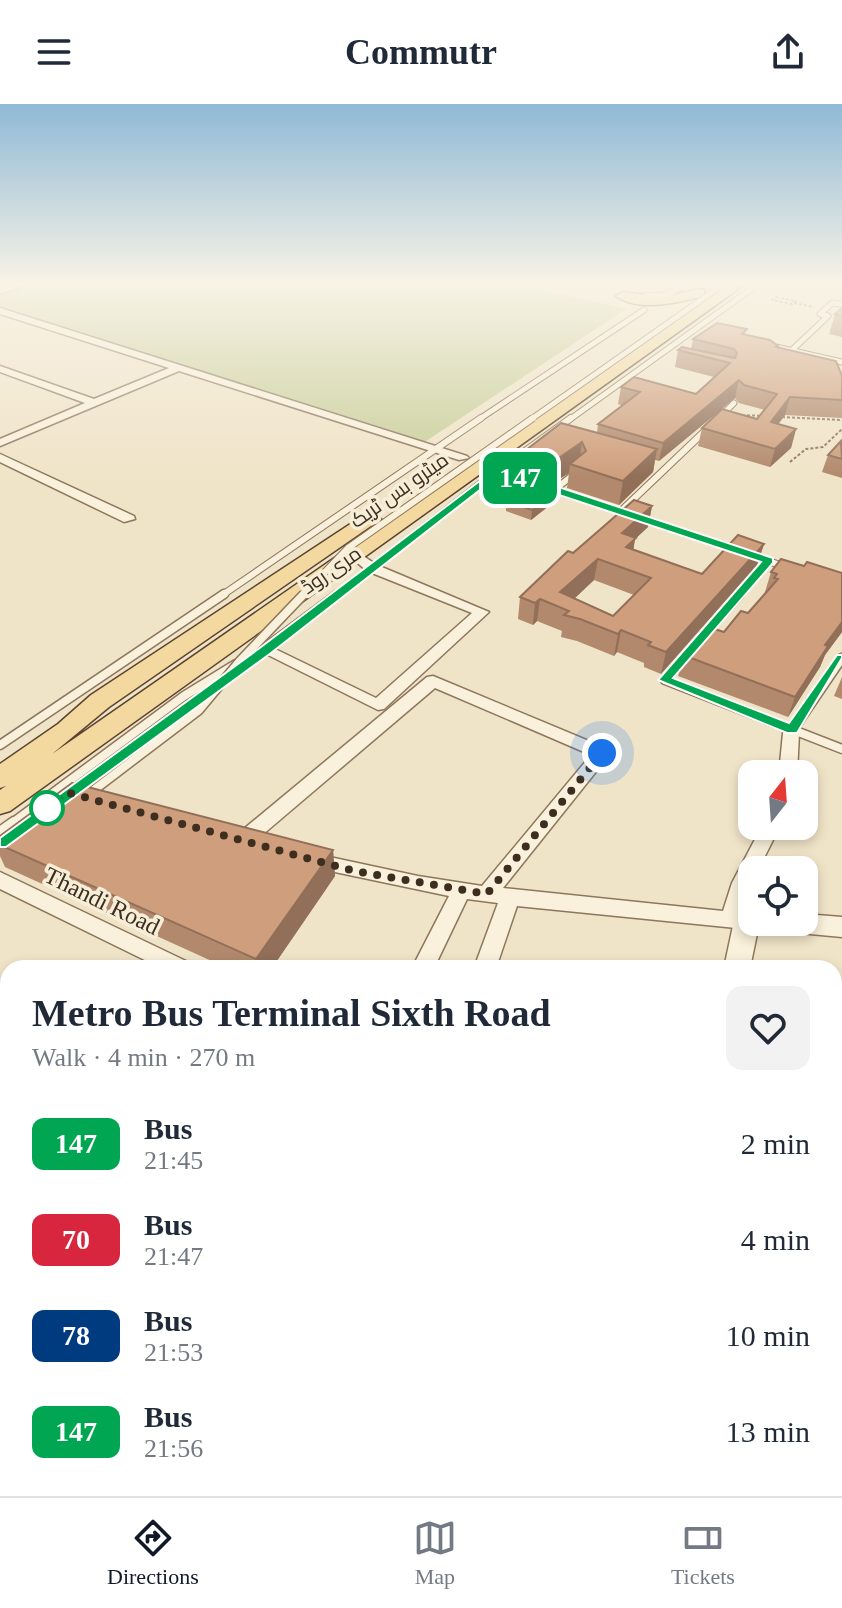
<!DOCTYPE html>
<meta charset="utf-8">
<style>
:root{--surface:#fff;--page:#f2f2f3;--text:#1f2937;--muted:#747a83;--line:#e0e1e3;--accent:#111827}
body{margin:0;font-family:"Times New Roman",Cairo,serif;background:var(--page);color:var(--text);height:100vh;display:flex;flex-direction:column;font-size:30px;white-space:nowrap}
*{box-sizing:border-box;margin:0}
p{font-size:26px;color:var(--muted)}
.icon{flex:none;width:44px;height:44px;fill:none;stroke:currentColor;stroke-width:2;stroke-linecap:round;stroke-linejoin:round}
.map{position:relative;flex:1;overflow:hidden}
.drawer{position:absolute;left:0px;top:856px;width:842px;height:536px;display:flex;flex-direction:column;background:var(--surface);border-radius:24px 24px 0 0;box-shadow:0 4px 12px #0003}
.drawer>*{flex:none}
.badge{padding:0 16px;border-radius:12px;font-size:28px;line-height:52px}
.needle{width:52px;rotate:17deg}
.controls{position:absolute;left:738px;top:656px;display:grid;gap:16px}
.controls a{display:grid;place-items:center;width:80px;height:80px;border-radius:16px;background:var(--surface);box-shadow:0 4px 12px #0003;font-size:40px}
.you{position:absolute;width:40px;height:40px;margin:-20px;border:6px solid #fff;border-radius:50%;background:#1a73e8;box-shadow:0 0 0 12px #1a73e833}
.map>.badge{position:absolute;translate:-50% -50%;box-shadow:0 0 0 4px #fff}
.round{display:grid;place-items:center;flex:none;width:84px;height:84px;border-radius:16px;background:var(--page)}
.overview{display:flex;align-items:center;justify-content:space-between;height:136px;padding:0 32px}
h1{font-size:38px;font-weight:700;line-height:60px}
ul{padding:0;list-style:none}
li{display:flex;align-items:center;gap:24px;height:96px;padding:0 32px}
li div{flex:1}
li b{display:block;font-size:30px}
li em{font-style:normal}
li .badge{min-width:88px;font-weight:700;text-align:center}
header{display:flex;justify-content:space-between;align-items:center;height:104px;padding:0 32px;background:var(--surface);font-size:36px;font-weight:700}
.dock{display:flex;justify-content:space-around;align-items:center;height:112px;border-top:2px solid var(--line);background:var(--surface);font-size:22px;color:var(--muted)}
.dock a{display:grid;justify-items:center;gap:4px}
.dock .on{color:var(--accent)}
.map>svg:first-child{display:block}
.green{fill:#c9cf9b}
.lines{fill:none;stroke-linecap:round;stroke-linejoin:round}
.service-far3-casing{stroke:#8d765c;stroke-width:7}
.service-far2-casing{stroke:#8d765c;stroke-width:8}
.service-far1-casing{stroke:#8d765c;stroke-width:11}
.service-casing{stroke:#8d765c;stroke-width:13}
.minor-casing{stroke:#8d765c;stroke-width:3}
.tertiary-casing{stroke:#8d765c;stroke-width:3}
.primary-casing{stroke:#5b4430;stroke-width:3}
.path{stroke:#8d765c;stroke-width:2;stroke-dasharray:3 2;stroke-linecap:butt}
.service-far3{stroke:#faf1dc;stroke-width:5}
.service-far2{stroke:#faf1dc;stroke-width:6}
.service-far1{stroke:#faf1dc;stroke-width:8}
.service{stroke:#faf1dc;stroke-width:10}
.minor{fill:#faf1dc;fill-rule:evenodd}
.tertiary{fill:#faf1dc;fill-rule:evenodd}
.primary{fill:#f3d9a0;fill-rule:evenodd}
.service-bridge-far2-casing{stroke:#8d765c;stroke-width:7;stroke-linecap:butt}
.service-bridge-far1-casing{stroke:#8d765c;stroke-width:8;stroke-linecap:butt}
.service-bridge-casing{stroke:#8d765c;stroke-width:11;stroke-linecap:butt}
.service-bridge-far2{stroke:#faf1dc;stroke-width:5}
.service-bridge-far1{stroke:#faf1dc;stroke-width:6}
.service-bridge{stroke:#faf1dc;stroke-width:8}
.wall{fill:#b2896c;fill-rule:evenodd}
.shaded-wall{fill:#916f58}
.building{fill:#cf9f7d;stroke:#916f58;stroke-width:2;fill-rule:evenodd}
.line{fill:#00a651;stroke:#fff;stroke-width:2}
.walk{stroke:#3d2e20;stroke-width:8;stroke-dasharray:0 14.4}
.stop-dot{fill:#fff;stroke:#00a651;stroke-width:4}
.labels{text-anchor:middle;stroke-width:7;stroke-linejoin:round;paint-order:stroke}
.far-street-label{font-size:20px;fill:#3d2e20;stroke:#f7eed8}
.street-label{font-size:24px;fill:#3d2e20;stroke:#f7eed8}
</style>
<header><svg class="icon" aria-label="menu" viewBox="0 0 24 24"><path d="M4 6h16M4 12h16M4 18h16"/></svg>Commutr<svg class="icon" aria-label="share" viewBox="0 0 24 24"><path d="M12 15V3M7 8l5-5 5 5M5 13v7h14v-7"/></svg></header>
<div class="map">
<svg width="842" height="1392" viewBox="0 0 842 1392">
<rect width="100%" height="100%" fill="#f0e4c8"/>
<path class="green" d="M28 178H507L626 205 420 341 0 207V190Z"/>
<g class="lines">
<g class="service-far3-casing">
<g id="service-far3">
<path d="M718 184 731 178"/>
<path d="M644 192 667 191 690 178"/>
<path d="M767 241 842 258"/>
<path d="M792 246 828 212 820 210 832 199 842 200"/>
<path d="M718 315 734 299"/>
<path d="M478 316 644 206"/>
<path d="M569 316 761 178"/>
</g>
</g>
<g class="service-far2-casing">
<g id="service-far2">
<path d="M498 367 527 377"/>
<path d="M549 384 736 446"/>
<path d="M554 386 577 368"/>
<path d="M620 408 707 325"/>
<path d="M750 451 789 464"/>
<path d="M221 492 481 314"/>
<path d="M335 492 489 373 571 314"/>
<path d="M738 492 769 457"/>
</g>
</g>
<g class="service-far1-casing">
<g id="service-far1">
<path d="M702 533 740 490"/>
<path d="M690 547 665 576 842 645"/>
<path d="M791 629 842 554"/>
<path d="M0 641 224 490"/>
<path d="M71 688 338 490"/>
<path d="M11 720 184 592 236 560"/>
</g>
</g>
<g class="service-casing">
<path id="service" d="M0 728 14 718"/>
</g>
<g class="minor-casing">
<g id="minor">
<path d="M20 178H34L0 190V184Z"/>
<path d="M0 204 467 352 469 354 459 356 179 267 0 342V335L85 299 0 268V262L94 295 169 264 0 210Z"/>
<path d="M0 350 134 412 135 415 124 418 0 358Z"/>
<path d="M354 446 377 461 489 508 384 605 378 606 258 546 266 541 271 543 376 594 472 509 367 467 347 450Z"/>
<path d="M433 572 608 645 611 649 503 784 723 807 732 779 762 722H780L758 766H752V778L743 809 752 811V818H756L753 823 746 825 517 802 496 864H474L498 799 467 795 434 864H412L449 792 311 763 304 761 301 756 304 751 311 749 418 772 482 782 591 651 435 584 248 743H234L232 738 234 733 427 573Z"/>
<path d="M791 623 799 629 797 670H779L783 629Z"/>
<path d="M0 768 188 858 192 864H161L0 785Z"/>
<path d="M834 943 842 946V967L834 964Z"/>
<path d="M834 1100 842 1104V1130L834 1127Z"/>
<path d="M834 1227 842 1230V1259L834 1256Z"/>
<path d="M834 1378 840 1381 842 1392H802L799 1384H834Z"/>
<path d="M427 1384H468L471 1392H430Z"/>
</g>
</g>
<g class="tertiary-casing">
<g id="tertiary">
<path d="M746 807H752V818H804V810L842 813V833L758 825 750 864H724L734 817 737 810Z"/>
<path d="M584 1384H622L619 1392H581Z"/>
</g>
</g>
<g class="primary-casing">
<g id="primary">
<path d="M732 178H748L10 707 0 710V686L6 682 0 684V660L58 620 91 591 364 411 371 409 381 415 109 603 52 650Z"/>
<path d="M699 185 704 186V192C679 198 639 209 616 192L623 188 662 193Z"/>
</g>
</g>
<g class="path">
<path d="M776 193 796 197 792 200 772 196Z"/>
<path d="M794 199 814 203"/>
<path d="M742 311 763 312"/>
<path d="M782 313 842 316"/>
<path d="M790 358 806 345 823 343 842 325"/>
</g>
<use href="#service-far3" class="service-far3"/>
<use href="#service-far2" class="service-far2"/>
<use href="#service-far1" class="service-far1"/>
<use href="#service" class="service"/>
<use href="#minor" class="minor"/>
<use href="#tertiary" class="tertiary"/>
<use href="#primary" class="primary"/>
<g class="service-bridge-far2-casing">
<path id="service-bridge-far2" d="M530 316 718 184"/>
</g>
<g class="service-bridge-far1-casing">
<path id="service-bridge-far1" d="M302 492 348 444 533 314"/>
</g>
<g class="service-bridge-casing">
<path id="service-bridge" d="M86 692 199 606 239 558 304 490"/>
</g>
<use href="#service-bridge-far2" class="service-bridge-far2"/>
<use href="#service-bridge-far1" class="service-bridge-far1"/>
<use href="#service-bridge" class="service-bridge"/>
</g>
<g class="wall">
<path d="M842 204V233L829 230 835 210Z"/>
<path d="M746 230 778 242V243L842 272V314L785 311 778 320 796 325 791 344 770 363 698 342 702 324 757 315 765 306 739 299 735 294 659 357 655 356 653 368 619 401 567 384 569 369 553 379 524 369 526 346 597 329 598 320 623 302 618 300 621 283 696 290 714 273 675 263 678 246 691 245 693 235Z"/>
<path d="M842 337V374L822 368 828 351Z"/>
<path d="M561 384 559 394 531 416 506 407V398L503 397V386Z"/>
<path d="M652 402 648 423 635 435 633 446 702 470 764 440 757 461 661 570 644 563V559L617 548 614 552 577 537 561 533 562 527 537 517 533 521 518 515 520 493 573 449ZM594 476 634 491 613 512 574 495Z"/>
<path d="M804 462 842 469V528L825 551 820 563 788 613 678 572 683 551 724 528 748 509 766 489 765 488 771 468Z"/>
<path d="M842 573V595L834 592Z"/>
<path d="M0 732 333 746 335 772 272 864H227L5 763 0 752Z"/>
</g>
<g class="shaded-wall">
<path d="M739 276 735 294 659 357 663 339Z"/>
<path d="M790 293 785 311 766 337 771 318Z"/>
<path d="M796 325 791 344 770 363 775 345Z"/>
<path d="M582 338 579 361 570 360 569 369 553 379 556 356Z"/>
<path d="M657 345 653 368 619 401 623 377Z"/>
<path d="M561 384 559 394 531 416 532 406Z"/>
<path d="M652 402 648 423 635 435 632 455 622 464 626 444 622 429Z"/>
<path d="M764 440 757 461 661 570 666 548Z"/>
<path d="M598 455 594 476 563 505 560 488Z"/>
<path d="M540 495 537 517 533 521 535 499Z"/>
<path d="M842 518V528L825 551 820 563 788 613 795 593 825 541Z"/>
<path d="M621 526 617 548 614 552 618 530Z"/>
<path d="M333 746 335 772 272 864H258L256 855Z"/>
</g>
<g class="building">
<path d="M842 204V212L835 210Z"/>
<path d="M717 219 747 225 742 230 770 236 778 242 776 243 836 257 842 272V296L790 293 771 318 796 325 775 345 702 324 722 305 757 315 777 290 744 281 739 276 663 339 598 320 640 288 621 283 634 273 696 290 730 259 678 246 682 243 735 254 737 249 734 245 693 235Z"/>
<path d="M561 319 657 345 623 377 570 360 586 347 582 338 556 356 526 346Z"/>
<path d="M841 337 842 355 828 351Z"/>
<path d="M523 371 561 384 532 406 506 397 515 390 503 386Z"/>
<path d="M634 396 652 402 622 429 636 434 626 443 702 470 738 431 764 440 666 548 648 541 651 538 621 526 618 530 580 515 564 511 569 507 540 495 535 499 520 493 568 447 573 449ZM598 455 651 474 613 512 560 488Z"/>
<path d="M781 455 804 462 807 458 842 469V518L825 541 828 542 795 593 683 551 708 523 724 528 741 507 748 509 778 475 774 474 777 470 771 468Z"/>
<path d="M72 679 333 746 256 855 0 741V732Z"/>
</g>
<linearGradient id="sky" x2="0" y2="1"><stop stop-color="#8fbad6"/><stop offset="0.48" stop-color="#f8f3e6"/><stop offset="1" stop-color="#f8f3e6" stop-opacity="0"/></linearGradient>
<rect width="842" height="373" fill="url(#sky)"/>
<path class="line" d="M498 363 773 454V459L673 574 789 619 837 551H842V554L797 629H787L658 576 761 458 499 371 271 549 6 743H0V734L261 543Z"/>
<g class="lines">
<path class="walk" d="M47 704 69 689 354 767 487 790 602 649"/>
</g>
<circle class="stop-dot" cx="47" cy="704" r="16"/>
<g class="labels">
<g class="far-street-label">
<text transform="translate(399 386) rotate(-35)" y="7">میٹرو بس ٹریک</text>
<text transform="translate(331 466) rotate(-35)" y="7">مری روڈ</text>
</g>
<g class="street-label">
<text transform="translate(102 797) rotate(26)" y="8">Thandi Road</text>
</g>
</g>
</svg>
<div class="controls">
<a><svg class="needle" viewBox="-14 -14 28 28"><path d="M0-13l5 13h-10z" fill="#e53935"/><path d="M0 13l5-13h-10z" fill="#747a83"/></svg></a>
<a><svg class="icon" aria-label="locate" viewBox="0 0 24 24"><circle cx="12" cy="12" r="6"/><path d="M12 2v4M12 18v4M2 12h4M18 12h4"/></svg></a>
</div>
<div class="you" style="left:602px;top:649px"></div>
<b class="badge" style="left:520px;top:374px;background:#00a651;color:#fff">147</b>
<section class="drawer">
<div class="overview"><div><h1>Metro Bus Terminal Sixth Road</h1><p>Walk · 4 min · 270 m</p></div><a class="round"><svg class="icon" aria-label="heart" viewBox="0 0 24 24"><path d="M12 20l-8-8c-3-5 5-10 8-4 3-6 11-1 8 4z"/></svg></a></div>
<ul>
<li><span class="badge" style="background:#00a651;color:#fff">147</span><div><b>Bus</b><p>21:45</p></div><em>2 min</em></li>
<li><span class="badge" style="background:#d7263d;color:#fff">70</span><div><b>Bus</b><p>21:47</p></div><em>4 min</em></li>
<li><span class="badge" style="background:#003b80;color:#fff">78</span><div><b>Bus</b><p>21:53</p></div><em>10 min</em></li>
<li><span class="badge" style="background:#00a651;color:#fff">147</span><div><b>Bus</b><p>21:56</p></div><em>13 min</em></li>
</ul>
</section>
</div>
<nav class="dock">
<a class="on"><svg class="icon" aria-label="directions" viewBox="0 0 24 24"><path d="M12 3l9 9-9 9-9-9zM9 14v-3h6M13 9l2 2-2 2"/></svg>Directions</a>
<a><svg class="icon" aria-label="map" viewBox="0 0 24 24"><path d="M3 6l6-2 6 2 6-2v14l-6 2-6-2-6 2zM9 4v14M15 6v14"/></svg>Map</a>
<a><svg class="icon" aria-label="tickets" viewBox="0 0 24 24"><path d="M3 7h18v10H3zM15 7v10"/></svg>Tickets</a>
</nav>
